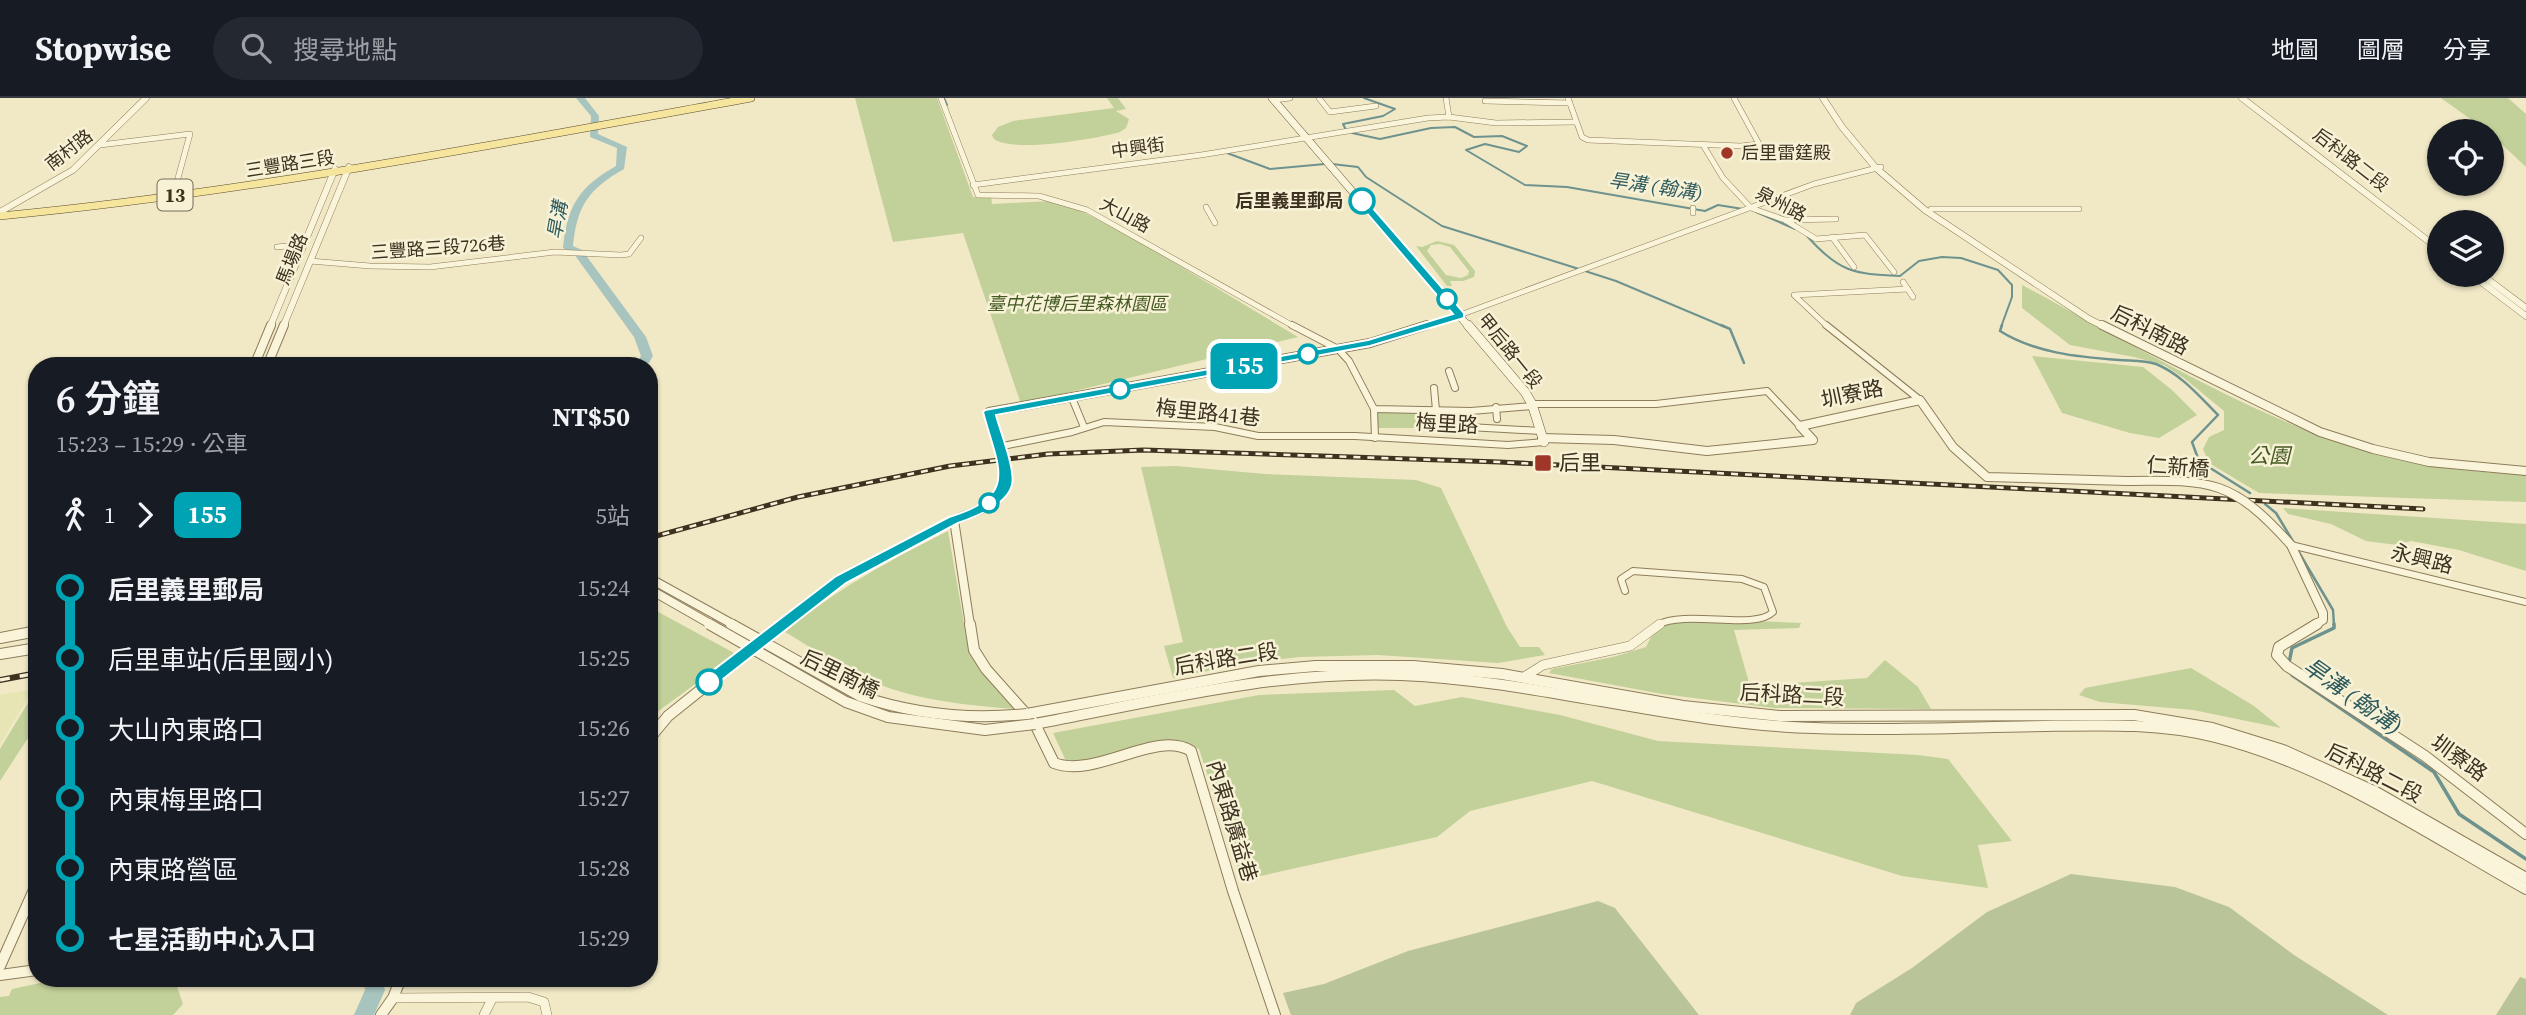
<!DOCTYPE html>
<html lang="zh-TW">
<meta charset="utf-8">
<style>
:root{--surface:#171b24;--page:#242831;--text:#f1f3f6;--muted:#9ea1a6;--line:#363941}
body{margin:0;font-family:"Source Serif 4","Noto Sans TC",serif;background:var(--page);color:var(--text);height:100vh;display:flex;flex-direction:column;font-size:26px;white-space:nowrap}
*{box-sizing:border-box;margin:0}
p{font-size:23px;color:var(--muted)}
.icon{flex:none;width:38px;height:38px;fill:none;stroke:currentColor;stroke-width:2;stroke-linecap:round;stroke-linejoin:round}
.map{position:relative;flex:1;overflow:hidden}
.sheet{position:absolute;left:28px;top:259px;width:630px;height:630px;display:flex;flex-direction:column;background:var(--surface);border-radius:28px;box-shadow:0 2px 5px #0004}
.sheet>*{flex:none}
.badge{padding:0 14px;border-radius:10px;font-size:24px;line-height:46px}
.tools{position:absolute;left:2427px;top:21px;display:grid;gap:14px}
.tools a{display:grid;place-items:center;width:77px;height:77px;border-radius:50%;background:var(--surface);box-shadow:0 2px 5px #0004;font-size:35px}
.map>.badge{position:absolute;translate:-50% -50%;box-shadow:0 0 0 4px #fff}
.legs{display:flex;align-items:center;gap:10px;height:77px;padding:0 28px;font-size:23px}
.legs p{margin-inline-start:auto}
.headline{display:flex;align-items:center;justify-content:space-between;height:119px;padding:0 28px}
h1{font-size:38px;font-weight:600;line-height:52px}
ul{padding:0 28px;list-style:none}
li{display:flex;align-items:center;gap:24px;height:70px;font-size:26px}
li i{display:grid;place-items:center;width:10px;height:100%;margin:0 9px;background:currentColor}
li i::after{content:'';width:18px;height:18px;margin:-9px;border:5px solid;border-radius:50%;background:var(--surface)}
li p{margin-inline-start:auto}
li:first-child i{background:linear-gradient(#0000 50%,currentColor 0)}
li:last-child i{background:linear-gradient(currentColor 50%,#0000 0)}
header{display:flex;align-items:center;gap:42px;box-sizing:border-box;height:98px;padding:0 35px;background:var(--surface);border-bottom:2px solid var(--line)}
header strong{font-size:33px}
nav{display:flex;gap:38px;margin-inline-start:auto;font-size:24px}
.search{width:490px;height:63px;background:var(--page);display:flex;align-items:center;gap:18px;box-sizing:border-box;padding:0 24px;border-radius:38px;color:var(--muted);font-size:26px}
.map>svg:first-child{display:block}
.farmland{fill:#e7e5b3}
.green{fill:#c2d099;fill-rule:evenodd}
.cemetery{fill:#b9c498}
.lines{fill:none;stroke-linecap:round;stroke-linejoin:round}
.stream-far2{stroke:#6e938f;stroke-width:2}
.stream-far1{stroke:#6e938f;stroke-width:2.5}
.stream{stroke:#6e938f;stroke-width:3.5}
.river{fill:#a8c4bf;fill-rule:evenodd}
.minor-far2-casing{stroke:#8d7c5b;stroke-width:6}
.minor-far1-casing{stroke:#8d7c5b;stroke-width:8}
.minor-casing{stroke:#8d7c5b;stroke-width:10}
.tertiary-far2-casing{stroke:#8d7c5b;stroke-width:7}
.tertiary-far1-casing{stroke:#8d7c5b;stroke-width:10}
.tertiary-casing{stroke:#8d7c5b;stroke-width:12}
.secondary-far1-casing{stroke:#6f5d3e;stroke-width:8}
.secondary-casing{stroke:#6f5d3e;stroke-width:10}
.primary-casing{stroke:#5b492f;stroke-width:8}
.minor-far2{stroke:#faf5da;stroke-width:5}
.minor-far1{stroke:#faf5da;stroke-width:6}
.minor{stroke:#faf5da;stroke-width:9}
.tertiary-far2{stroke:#faf5da;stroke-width:6}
.tertiary-far1{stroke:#faf5da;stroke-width:8}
.tertiary{stroke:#faf5da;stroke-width:10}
.secondary-far1{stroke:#faf5da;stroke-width:7}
.secondary{stroke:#faf5da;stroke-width:9}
.primary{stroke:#f5e59d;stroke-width:7}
.rail-far1-casing{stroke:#3d311f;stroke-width:5}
.rail-casing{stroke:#3d311f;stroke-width:6}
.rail-far1{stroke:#f7f2d6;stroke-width:2.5;stroke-dasharray:7;stroke-linecap:butt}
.rail{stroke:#f7f2d6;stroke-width:3.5;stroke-dasharray:10;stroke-linecap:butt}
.tertiary-bridge-far1-casing{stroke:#8d7c5b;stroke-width:10;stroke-linecap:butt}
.tertiary-bridge-casing{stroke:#8d7c5b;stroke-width:12;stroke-linecap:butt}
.tertiary-bridge-far1{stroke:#faf5da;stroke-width:8}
.tertiary-bridge{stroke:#faf5da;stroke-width:10}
.line-1{fill:#00a3b4;stroke:#fff;stroke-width:2}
.poi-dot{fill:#9f3627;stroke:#f7f2d6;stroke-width:2.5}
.stop-1-dot{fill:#fff;stroke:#00a3b4;stroke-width:3.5}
.labels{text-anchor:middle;stroke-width:5;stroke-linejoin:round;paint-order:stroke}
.far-street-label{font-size:18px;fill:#3d311f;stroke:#f7f2d6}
.far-poi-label{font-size:18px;fill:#3d311f;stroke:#f7f2d6;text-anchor:start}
.far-stop-label{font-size:18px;font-weight:bold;fill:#3d311f;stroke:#f7f2d6;text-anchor:end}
.far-park-label{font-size:18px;font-style:italic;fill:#465a25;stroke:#f7f2d6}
.far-water-label{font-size:19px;font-style:italic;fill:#2e5a5d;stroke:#f7f2d6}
.shield{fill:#f7f2d6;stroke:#756b56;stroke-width:2}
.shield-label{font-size:19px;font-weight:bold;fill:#3d311f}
.street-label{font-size:21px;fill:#3d311f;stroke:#f7f2d6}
.park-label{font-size:21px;font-style:italic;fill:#465a25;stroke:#f7f2d6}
.poi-label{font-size:21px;fill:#3d311f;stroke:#f7f2d6;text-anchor:start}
.water-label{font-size:23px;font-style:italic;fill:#2e5a5d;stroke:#f7f2d6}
</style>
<header>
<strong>Stopwise</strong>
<div class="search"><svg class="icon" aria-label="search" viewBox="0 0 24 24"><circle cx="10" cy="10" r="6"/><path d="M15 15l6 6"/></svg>搜尋地點</div>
<nav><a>地圖</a><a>圖層</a><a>分享</a></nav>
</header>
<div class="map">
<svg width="2526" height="917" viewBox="0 0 2526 917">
<rect width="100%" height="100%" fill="#f1e9c6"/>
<path class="farmland" d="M33 591 0 646V597Z"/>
<g class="green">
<path d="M855 0H937L973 99 991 98 992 106 1052 103 1085 115 1130 138 1298 239 1021 306 963 135 893 144Z"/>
<path d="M1107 0H1118L1126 11 1116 13 1129 21 1126 30 1120 34C1096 41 1013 55 994 41L992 37 998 29 1013 23 1114 10Z"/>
<path d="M2441 0H2508L2526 16V69L2492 37V33H2487Z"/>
<path d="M1437 143 1454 147 1475 173 1474 179 1463 183H1450L1452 188H1447L1416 148 1422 149ZM1440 146 1450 149 1469 173 1468 177 1461 180 1446 177 1427 153 1431 147Z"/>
<path d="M2022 187C2133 246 2257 323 2378 357 2427 370 2476 374 2526 377V404L2259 395 2209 365 2203 351 2209 339 2224 332V313L2184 280 2164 267 2134 259 2070 247 2022 210Z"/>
<path d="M2032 258 2143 269 2172 292 2197 317 2159 340 2130 335 2062 315Z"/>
<path d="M1377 313 1428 314 1423 330H1377Z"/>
<path d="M1176 368 1265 376 1416 382 1441 390 1507 529 1520 549H1539L1545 557 1498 565 1378 557 1300 559 1253 564 1173 580 1164 548 1183 544 1141 369Z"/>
<path d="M2283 410 2526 426V473L2459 452 2411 443 2397 447 2366 443 2331 426 2288 416Z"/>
<path d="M948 433 969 555 1015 611C964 607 911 602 864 580 836 568 811 549 785 534 835 492 890 462 948 433Z"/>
<path d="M649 509 736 556 649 620Z"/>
<path d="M1706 521 1801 525 1799 530 1734 532 1750 588 1867 580 1885 562 1918 589 1931 611 1774 610 1662 596 1549 575 1552 571 1613 559 1646 549 1656 529 1676 523Z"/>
<path d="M2191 570 2254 608 2281 630 2193 612 2100 604 2079 597 2085 590Z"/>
<path d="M37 590V626L0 683V651Z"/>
<path d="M1394 592 1415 608 1462 599 1560 617 1658 643 1918 657 1948 661 2012 743 1978 747 1988 790 1902 778 1592 683 1470 713 1437 739 1242 782 1199 651 1185 645 1081 665 1066 663 1053 635 1259 597Z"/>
<path d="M64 880H174L183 906 173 917H0V899L9 898 12 891Z"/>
</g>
<g class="cemetery">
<path d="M2071 776 2175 789 2229 809 2294 857 2388 917H1850L1856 905 1912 870 1987 814Z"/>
<path d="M1598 803 1615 810 1699 917H1291L1283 895 1324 886 1408 853Z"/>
<path d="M2520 879 2526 881V917H2496Z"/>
</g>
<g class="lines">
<g class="stream-far2">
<path d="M944 0 947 7"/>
<path d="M1346 32 1343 26 1383 18 1395 11 1364 0"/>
<path d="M1352 35 1380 41 1431 30 1455 29 1474 39 1502 38 1527 48 1519 54 1485 46 1466 52 1525 87 1567 89 1705 113 1718 107 1743 111"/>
<path d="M1227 55 1270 71 1325 66"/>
<path d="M1332 66 1358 69 1366 79 1442 128 1579 171"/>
<path d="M1756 114 1795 131"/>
<path d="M1807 138C1839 174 1853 176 1900 178L1919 163 1942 159 1961 160 1998 172 2012 187V199L2001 229"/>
<path d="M1585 173 1616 183 1725 229"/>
</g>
<g class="stream-far1">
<path d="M1721 227 1730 231 1744 265"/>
<path d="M2002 227 2000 233C2035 255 2078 259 2119 262 2131 263 2144 262 2156 266 2181 276 2200 299 2218 317L2192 344 2199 363 2250 395"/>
<path d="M2265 406 2276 415 2294 445"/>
<path d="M2297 451 2333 512 2334 527"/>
</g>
<g class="stream">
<path d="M2289 565 2292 550 2334 530V526"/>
<path d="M2292 577 2434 674 2459 716 2526 761"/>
</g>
<g class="river">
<path d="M576 0H585L599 18 598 36 627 49 624 71C589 91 577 107 573 148L582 152 646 239 653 258 647 268H635L641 258 634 239 574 156 563 150C567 108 579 89 616 68L617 50 590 39 591 18Z"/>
<path d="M363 880H382L385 892 374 917H354L365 892Z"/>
</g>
<g class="minor-far2-casing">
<g id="minor-far2">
<path d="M941 0 978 97 1039 98 1087 112 1295 229"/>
<path d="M1319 0 1330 14 1376 8"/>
<path d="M1446 0 1449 19"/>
<path d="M1568 0 1582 39 1588 42 1741 48 1759 46 1734 0"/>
<path d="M1274 2 1290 0"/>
<path d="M1485 3 1570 5"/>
<path d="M100 47 190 36 172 102"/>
<path d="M1703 47 1723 80 1751 110 1785 122 1816 141 1865 137 1894 174"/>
<path d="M973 87 1201 57 1428 20 1449 19 1496 25 1576 24"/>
<path d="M1206 109 1215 125"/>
<path d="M1693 110V115"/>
<path d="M1931 111H2079"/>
<path d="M1785 122 1836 121"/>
<path d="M1832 139 1854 169"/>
<path d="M277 149 305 146"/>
<path d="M310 163 370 168 430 169 555 154 621 157 629 156 641 140"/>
<path d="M1903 184 1913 199"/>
<path d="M1460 217 1814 86 1881 69"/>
<path d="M1828 229 1794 197 1908 191"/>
</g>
</g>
<g class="minor-far1-casing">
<g id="minor-far1">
<path d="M1292 227 1338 251 1349 263 1374 311 1471 313 1533 308"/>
<path d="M1826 227 1920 302"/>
<path d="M1449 273 1455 290"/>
<path d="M1434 290 1436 312"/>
<path d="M1072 300 1084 329"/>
<path d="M1532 306H1656L1767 293 1800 328"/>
<path d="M1496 309 1497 321"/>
<path d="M1374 311 1375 340"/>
<path d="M1426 327 1433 312"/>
<path d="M1451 328 1540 333"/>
<path d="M998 349 1072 334 1104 324 1215 329 1258 338H1355L1508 347 1544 344"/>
<path d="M2291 447 2526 504"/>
<path d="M1625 493 1621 481 1633 473 1742 481 1764 489 1773 514C1754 533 1687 511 1657 527"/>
</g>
</g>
<g class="minor-casing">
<g id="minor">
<path d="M1524 579 1543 567 1630 548 1660 526"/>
<path d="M393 900 528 899 544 904 547 917"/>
<path d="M484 917 492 901"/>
</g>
</g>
<g class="tertiary-far2-casing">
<g id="tertiary-far2">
<path d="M1823 0 1842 29 1876 70 1925 112 2089 221 2105 229"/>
<path d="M2242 0 2440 152"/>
<path d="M0 114 73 72 146 0"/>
<path d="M2472 177 2526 218"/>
<path d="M2482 177 2526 210"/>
<path d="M270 229 335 71"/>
<path d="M283 229 349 69"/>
<path d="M1422 229 1460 217"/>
</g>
</g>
<g class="tertiary-far1-casing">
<g id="tertiary-far1">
<path d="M2102 227 2320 334 2373 351 2429 364 2526 373"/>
<path d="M254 268 271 227"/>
<path d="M267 268 284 227"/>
<path d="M1542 340 1614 342 1707 353 1813 342 1800 328 1920 302 1953 349 1987 379 2127 383"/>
<path d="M998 349 989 314 1370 245 1427 227"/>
<path d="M954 422 970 527"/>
<path d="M2291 447 2323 515V522L2314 527"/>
<path d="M780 527 841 482 954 422 986 409 1005 388V376"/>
</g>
</g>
<g class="tertiary-casing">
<g id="tertiary">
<path d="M970 526 974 552 986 571 1035 626 1054 665C1096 681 1156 631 1191 653L1233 793 1275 917"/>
<path d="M2317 526 2279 549 2277 557 2287 568 2425 658 2526 736"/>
<path d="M0 540 37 533"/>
<path d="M0 556 37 550"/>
<path d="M1027 616 1259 573 1316 568H1413L1502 576 1683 608 1780 618 2134 617 2212 630 2283 652 2376 694 2526 780"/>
<path d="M1035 626C1156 603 1277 572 1401 577 1541 583 1675 626 1814 630 1891 633 1969 629 2046 628 2102 627 2160 625 2215 639 2328 667 2426 735 2526 791"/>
<path d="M649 641 668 618 783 526"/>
<path d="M0 868 37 785"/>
<path d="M0 877 37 872"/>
<path d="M381 917 393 900 401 880"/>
</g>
</g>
<g class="secondary-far1-casing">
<path id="secondary-far1" d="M1272 0 1469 229"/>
</g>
<g class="secondary-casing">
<path id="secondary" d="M1468 227 1525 294 1532 306 1544 344"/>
</g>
<g class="primary-casing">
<path id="primary" d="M0 118C253 94 501 45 751 0"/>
</g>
<use href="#minor-far2" class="minor-far2"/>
<use href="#minor-far1" class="minor-far1"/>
<use href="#minor" class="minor"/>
<use href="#tertiary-far2" class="tertiary-far2"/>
<use href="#tertiary-far1" class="tertiary-far1"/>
<use href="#tertiary" class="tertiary"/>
<use href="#secondary-far1" class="secondary-far1"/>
<use href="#secondary" class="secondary"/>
<use href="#primary" class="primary"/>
<g class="rail-far1-casing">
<path id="rail-far1" d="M649 440 798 399 950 368 1048 356 1144 352 1499 364 2423 411"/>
</g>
<g class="rail-casing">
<path id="rail" d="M0 582 37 575"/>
</g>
<use href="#rail-far1" class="rail-far1"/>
<use href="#rail" class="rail"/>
<g class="tertiary-bridge-far1-casing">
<g id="tertiary-bridge-far1">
<path d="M998 349 1005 376"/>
<path d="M2127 383C2211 382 2232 381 2291 447"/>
<path d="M649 480 734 527"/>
<path d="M649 491 712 527"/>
</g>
</g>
<g class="tertiary-bridge-casing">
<g id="tertiary-bridge">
<path d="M709 526 846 604 888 619 985 632 1035 626"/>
<path d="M731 526 860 598C916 617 969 622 1027 616"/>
</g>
</g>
<use href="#tertiary-bridge-far1" class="tertiary-bridge-far1"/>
<use href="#tertiary-bridge" class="tertiary-bridge"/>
</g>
<path class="line-1" d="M1358 101H1365L1464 215V220L1370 248 996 317C1000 333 1016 372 1012 387 1007 407 975 419 958 425L846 485 714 588H703L701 584 703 580 836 478 949 419C1020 397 998 371 983 314L985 312 1368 242 1453 216 1358 105Z"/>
<g class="poi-dot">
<circle cx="1727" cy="55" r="7"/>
<rect x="1534" y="356" width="18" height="18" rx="3.5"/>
</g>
<g class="stop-1-dot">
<circle cx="1362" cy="103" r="12"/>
<circle cx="1447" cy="201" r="9"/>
<circle cx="1308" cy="256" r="9"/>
<circle cx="1120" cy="291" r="9"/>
<circle cx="989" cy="405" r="9"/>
<circle cx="709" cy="584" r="12"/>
</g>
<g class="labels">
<g class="far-street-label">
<text transform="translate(1138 50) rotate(-8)" y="6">中興街</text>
<text transform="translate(69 52) rotate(-38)" y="6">南村路</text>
<text transform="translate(2351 62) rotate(38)" y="6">后科路二段</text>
<text transform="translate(290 66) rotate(-9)" y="6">三豐路三段</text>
<text transform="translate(1781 106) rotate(27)" y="6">泉州路</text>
<text transform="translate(1125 117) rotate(28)" y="6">大山路</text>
<text transform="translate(438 150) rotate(-4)" y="6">三豐路三段726巷</text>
<text transform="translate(292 161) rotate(-68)" y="6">馬場路</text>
<text transform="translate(1510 253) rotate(51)" y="6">甲后路一段</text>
</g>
<g class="far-poi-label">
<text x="1741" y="61">后里雷筳殿</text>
</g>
<g class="far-stop-label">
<text x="1343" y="109">后里義里郵局</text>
</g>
<g class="far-park-label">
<text x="1077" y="212">臺中花博后里森林園區</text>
</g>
<g class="far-water-label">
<text transform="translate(1656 88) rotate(8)" y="7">旱溝 (翰溝)</text>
<text transform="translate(557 122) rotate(-80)" y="7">旱溝</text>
</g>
<rect class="shield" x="157.5" y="81.5" width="35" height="31" rx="5"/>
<g class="shield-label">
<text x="175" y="104">13</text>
</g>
<g class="street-label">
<text transform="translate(2150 232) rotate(27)" y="7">后科南路</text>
<text transform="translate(1852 296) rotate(-12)" y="7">圳寮路</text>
<text transform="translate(1208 315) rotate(6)" y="7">梅里路41巷</text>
<text transform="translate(1447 326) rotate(3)" y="7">梅里路</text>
<text transform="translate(2178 369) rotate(4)" y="7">仁新橋</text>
<text transform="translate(2422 461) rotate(14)" y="7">永興路</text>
<text transform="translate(1226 561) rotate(-9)" y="7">后科路二段</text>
<text transform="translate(840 576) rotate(26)" y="7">后里南橋</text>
<text transform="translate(1792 597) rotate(3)" y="7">后科路二段</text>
<text transform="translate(2459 660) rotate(36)" y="7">圳寮路</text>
<text transform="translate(2374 675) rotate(27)" y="7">后科路二段</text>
<text transform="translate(1232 723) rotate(73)" y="7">內東路廣益巷</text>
</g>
<g class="park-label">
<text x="2269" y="365">公園</text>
</g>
<g class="poi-label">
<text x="1559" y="372">后里</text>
</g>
<g class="water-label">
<text transform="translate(2353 598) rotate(35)" y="8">旱溝 (翰溝)</text>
</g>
</g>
</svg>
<div class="tools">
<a><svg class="icon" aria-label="locate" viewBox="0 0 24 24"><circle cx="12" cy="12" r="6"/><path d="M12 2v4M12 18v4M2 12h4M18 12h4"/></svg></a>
<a><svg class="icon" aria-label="layers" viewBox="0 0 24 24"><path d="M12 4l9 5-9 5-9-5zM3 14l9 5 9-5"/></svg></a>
</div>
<b class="badge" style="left:1244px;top:268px;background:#00a3b4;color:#fff">155</b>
<section class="sheet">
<div class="headline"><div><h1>6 分鐘</h1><p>15:23 – 15:29 · 公車</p></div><b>NT$50</b></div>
<div class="legs"><svg class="icon" aria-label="walk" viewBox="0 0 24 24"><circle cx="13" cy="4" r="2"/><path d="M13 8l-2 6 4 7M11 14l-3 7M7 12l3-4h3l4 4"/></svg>1<svg class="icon" aria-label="forward" viewBox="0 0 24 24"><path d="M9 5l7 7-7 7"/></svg><b class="badge" style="background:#00a3b4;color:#fff">155</b><p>5站</p></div>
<ul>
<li><i style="color:#00a3b4"></i><b>后里義里郵局</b><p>15:24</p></li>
<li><i style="color:#00a3b4"></i><span>后里車站(后里國小)</span><p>15:25</p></li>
<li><i style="color:#00a3b4"></i><span>大山內東路口</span><p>15:26</p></li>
<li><i style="color:#00a3b4"></i><span>內東梅里路口</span><p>15:27</p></li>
<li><i style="color:#00a3b4"></i><span>內東路營區</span><p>15:28</p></li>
<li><i style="color:#00a3b4"></i><b>七星活動中心入口</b><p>15:29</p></li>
</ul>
</section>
</div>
